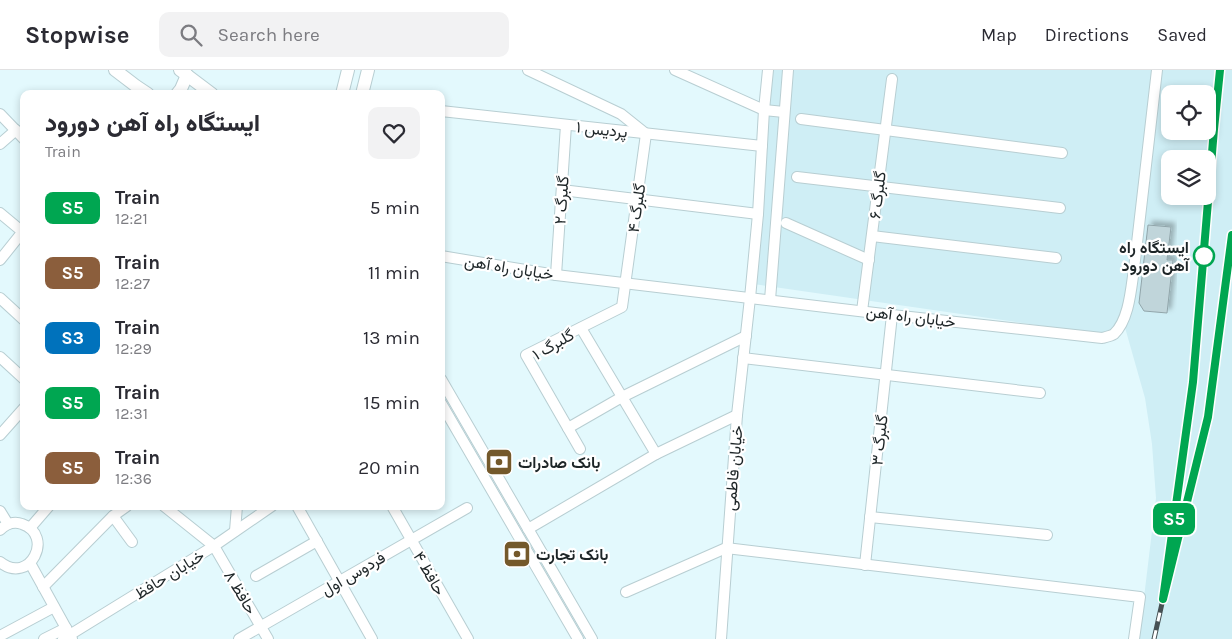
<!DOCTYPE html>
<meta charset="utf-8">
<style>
:root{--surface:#fff;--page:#f2f2f3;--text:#2b2b33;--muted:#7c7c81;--line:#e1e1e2}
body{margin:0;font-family:Karla,Vazirmatn,sans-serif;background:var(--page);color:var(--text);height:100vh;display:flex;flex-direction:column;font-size:19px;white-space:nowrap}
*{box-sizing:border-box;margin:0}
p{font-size:16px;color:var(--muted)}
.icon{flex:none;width:28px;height:28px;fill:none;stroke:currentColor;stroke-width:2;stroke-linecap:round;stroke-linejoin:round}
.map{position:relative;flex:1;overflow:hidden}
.side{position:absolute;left:20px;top:20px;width:425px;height:420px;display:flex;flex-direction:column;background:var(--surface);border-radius:10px;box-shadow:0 2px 8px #0003}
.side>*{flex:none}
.badge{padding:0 10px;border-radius:8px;font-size:18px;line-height:32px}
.buttons{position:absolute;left:1161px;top:15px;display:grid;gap:10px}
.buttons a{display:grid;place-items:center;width:55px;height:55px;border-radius:10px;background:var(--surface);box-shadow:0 2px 8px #0003;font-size:25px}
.map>.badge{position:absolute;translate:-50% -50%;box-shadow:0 0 0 2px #fff}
.round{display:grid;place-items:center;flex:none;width:52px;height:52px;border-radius:10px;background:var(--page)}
.overview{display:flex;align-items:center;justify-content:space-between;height:85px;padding:0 25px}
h1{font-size:24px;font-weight:800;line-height:38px}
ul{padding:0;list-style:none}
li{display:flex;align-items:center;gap:15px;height:65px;padding:0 25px}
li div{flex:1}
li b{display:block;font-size:19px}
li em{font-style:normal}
li .badge{min-width:55px;font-weight:700;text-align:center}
header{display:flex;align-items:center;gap:30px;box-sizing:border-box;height:70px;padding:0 25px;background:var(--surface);border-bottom:1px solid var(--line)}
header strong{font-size:24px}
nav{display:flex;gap:28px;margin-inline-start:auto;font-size:18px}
.search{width:350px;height:45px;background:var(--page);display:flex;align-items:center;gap:12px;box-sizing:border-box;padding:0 18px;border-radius:10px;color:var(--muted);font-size:19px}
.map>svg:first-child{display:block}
.built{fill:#cfeef5;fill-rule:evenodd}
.building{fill:#c0d5da;stroke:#91a5aa;filter:url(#shadow)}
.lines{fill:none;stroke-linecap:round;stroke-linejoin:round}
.minor-casing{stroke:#b8ced2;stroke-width:12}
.major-casing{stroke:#b8ced2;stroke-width:14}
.minor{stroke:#fff;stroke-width:10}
.major{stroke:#fff;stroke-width:12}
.rail-casing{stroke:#465053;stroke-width:5}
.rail{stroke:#fff;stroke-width:3;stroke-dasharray:9;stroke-linecap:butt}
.line-casing{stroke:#fff;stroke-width:11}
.line{stroke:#00a651;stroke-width:8}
.stop-dot{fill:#fff;stroke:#00a651;stroke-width:2.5}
.labels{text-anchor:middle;stroke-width:4.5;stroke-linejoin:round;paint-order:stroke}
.street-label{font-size:16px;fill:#1d2527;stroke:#fff}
.stop-label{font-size:16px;font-weight:bold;fill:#1d2527;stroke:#fff;text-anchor:end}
.poi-label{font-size:16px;font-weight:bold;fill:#1d2527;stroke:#fff;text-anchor:start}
</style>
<header>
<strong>Stopwise</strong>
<div class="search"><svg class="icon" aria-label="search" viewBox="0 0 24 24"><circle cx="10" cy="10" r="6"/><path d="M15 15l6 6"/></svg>Search here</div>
<nav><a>Map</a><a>Directions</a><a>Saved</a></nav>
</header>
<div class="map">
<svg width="1232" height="569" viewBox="0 0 1232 569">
<defs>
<filter id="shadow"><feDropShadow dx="4" dy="-4" stdDeviation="2.5" flood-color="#0004"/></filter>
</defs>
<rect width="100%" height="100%" fill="#e3f9fd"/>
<path class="built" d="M771 0H1232V569H1139L1156 428 1152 374 1145 328 1122 247 1110 260 1099 264 746 213ZM1170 24H1208V61H1170ZM1170 89H1208V126H1170Z"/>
<path class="building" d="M1148 155 1171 157 1167 190H1173L1167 243 1144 241 1139 233Z"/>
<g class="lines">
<g class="minor-casing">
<g id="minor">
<path d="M528 0 621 44 646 64 622 237 526 285 580 379"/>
<path d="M675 0 764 40 784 42"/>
<path d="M441 41 762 76"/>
<path d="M0 44 24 69"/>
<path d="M801 49 1062 83"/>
<path d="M0 74 16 60"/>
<path d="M797 107 1060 138"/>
<path d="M562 120 758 144"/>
<path d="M0 143 24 163"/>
<path d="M786 153 869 190"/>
<path d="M872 166 1056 188"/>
<path d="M441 186 556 205 892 245 1102 268C1106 267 1111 266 1114 264 1129 250 1131 219 1134 199L1157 0"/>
<path d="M0 190 24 160"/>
<path d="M556 205 566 55"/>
<path d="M0 228 24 250"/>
<path d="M770 230 788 0"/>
<path d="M862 241 892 9"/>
<path d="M581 258 656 384"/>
<path d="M0 287 24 309"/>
<path d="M743 288 1040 323"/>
<path d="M441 309 592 569"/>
<path d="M441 333 578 569"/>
<path d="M568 358 622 327 746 266"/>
<path d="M0 365 24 338"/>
<path d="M164 436 214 476 268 569"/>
<path d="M297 436 372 569"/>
<path d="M392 436 468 569"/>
<path d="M0 441 8 454"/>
<path d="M113 446 132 472"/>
<path d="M870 447 1047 465"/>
<path d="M30 458 49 436"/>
<path d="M528 459 656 384 737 345"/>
<path d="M0 460C6 454 14 451 22 454 55 465 30 516 0 492"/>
<path d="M235 461 237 436"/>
<path d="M30 493 72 569"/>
<path d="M865 495 892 245"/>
<path d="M256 506 317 471"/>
<path d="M43 517 113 446 127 436"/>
<path d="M626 522 726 478 1140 527 1134 569"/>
<path d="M0 566 54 537"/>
<path d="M44 569 66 558"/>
<path d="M63 569 214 476 272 436"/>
<path d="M239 569 467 438"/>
<path d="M721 569 737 345 750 228 758 144 764 40 768 0"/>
</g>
</g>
<g class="major-casing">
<g id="major">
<path d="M115 0 136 16 148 24"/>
<path d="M180 0 212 24"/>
<path d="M177 24 181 19 187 5"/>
<path d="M342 24 348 0"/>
<path d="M362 24 368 0"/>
</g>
</g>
<use href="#minor" class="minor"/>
<use href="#major" class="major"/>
<g class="rail-casing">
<g id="rail">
<path d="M1177 473 1208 347 1232 165"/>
<path d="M1154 569 1163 529 1193 312 1220 0"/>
</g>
</g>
<use href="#rail" class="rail"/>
</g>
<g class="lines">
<g class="line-casing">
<path id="line" d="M1220 0 1214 59 1193 312 1163 529 1208 347 1232 165"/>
</g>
<use href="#line" class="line"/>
</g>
<defs>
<g id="bank-square" transform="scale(1.4375)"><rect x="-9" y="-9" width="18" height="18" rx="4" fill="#74592b" stroke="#fff"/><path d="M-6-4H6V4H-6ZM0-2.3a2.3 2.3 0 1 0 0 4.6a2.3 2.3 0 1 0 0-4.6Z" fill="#fff"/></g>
</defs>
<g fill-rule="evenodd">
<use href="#bank-square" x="499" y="392"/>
<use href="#bank-square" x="517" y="484"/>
</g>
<circle class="stop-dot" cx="1204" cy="186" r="10"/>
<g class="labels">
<g class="street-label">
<text transform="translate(602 59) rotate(6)" y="6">پردیس ۱</text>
<text transform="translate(877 125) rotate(-83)" y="6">گلبرگ ۶</text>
<text transform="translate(561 130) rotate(-86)" y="6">گلبرگ ۲</text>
<text transform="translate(636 138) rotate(-82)" y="6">گلبرگ ۴</text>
<text transform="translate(509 197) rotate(9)" y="6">خیابان راه آهن</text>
<text transform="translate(911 246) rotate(7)" y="6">خیابان راه آهن</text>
<text transform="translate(553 274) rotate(-30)" y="6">گلبرگ ۱</text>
<text transform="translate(879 370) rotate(-84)" y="6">گلبرگ ۳</text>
<text transform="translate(733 398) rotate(-85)" y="6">خیابان فاطمی</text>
<text transform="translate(353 503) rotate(-30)" y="6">فردوس اول</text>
<text transform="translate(430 503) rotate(60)" y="6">حافظ ۴</text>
<text transform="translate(169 504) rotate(-32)" y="6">خیابان حافظ</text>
<text transform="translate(241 522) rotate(59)" y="6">حافظ ۸</text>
</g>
<g class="stop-label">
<text x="1189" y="183">ایستگاه راه<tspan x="1189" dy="18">آهن دورود</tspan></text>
</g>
<g class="poi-label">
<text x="518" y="398">بانک صادرات</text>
<text x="536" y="490">بانک تجارت</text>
</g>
</g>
</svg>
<div class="buttons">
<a><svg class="icon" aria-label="locate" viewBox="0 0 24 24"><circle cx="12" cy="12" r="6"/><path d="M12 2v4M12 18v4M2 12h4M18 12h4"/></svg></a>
<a><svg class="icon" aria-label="layers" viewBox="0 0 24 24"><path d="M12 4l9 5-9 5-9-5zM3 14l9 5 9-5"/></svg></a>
</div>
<b class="badge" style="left:1174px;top:449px;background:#00a651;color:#fff">S5</b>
<section class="side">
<div class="overview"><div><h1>ایستگاه راه آهن دورود</h1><p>Train</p></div><a class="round"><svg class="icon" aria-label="heart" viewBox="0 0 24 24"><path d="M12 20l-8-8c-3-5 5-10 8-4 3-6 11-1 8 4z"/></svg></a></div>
<ul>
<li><span class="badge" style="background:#00a651;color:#fff">S5</span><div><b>Train</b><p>12:21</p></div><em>5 min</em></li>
<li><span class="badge" style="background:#8b5e3c;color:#fff">S5</span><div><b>Train</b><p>12:27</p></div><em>11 min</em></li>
<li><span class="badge" style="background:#0072bc;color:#fff">S3</span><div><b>Train</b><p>12:29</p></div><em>13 min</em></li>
<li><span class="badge" style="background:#00a651;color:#fff">S5</span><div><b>Train</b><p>12:31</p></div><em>15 min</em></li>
<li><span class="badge" style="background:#8b5e3c;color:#fff">S5</span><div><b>Train</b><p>12:36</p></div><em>20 min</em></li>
</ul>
</section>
</div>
